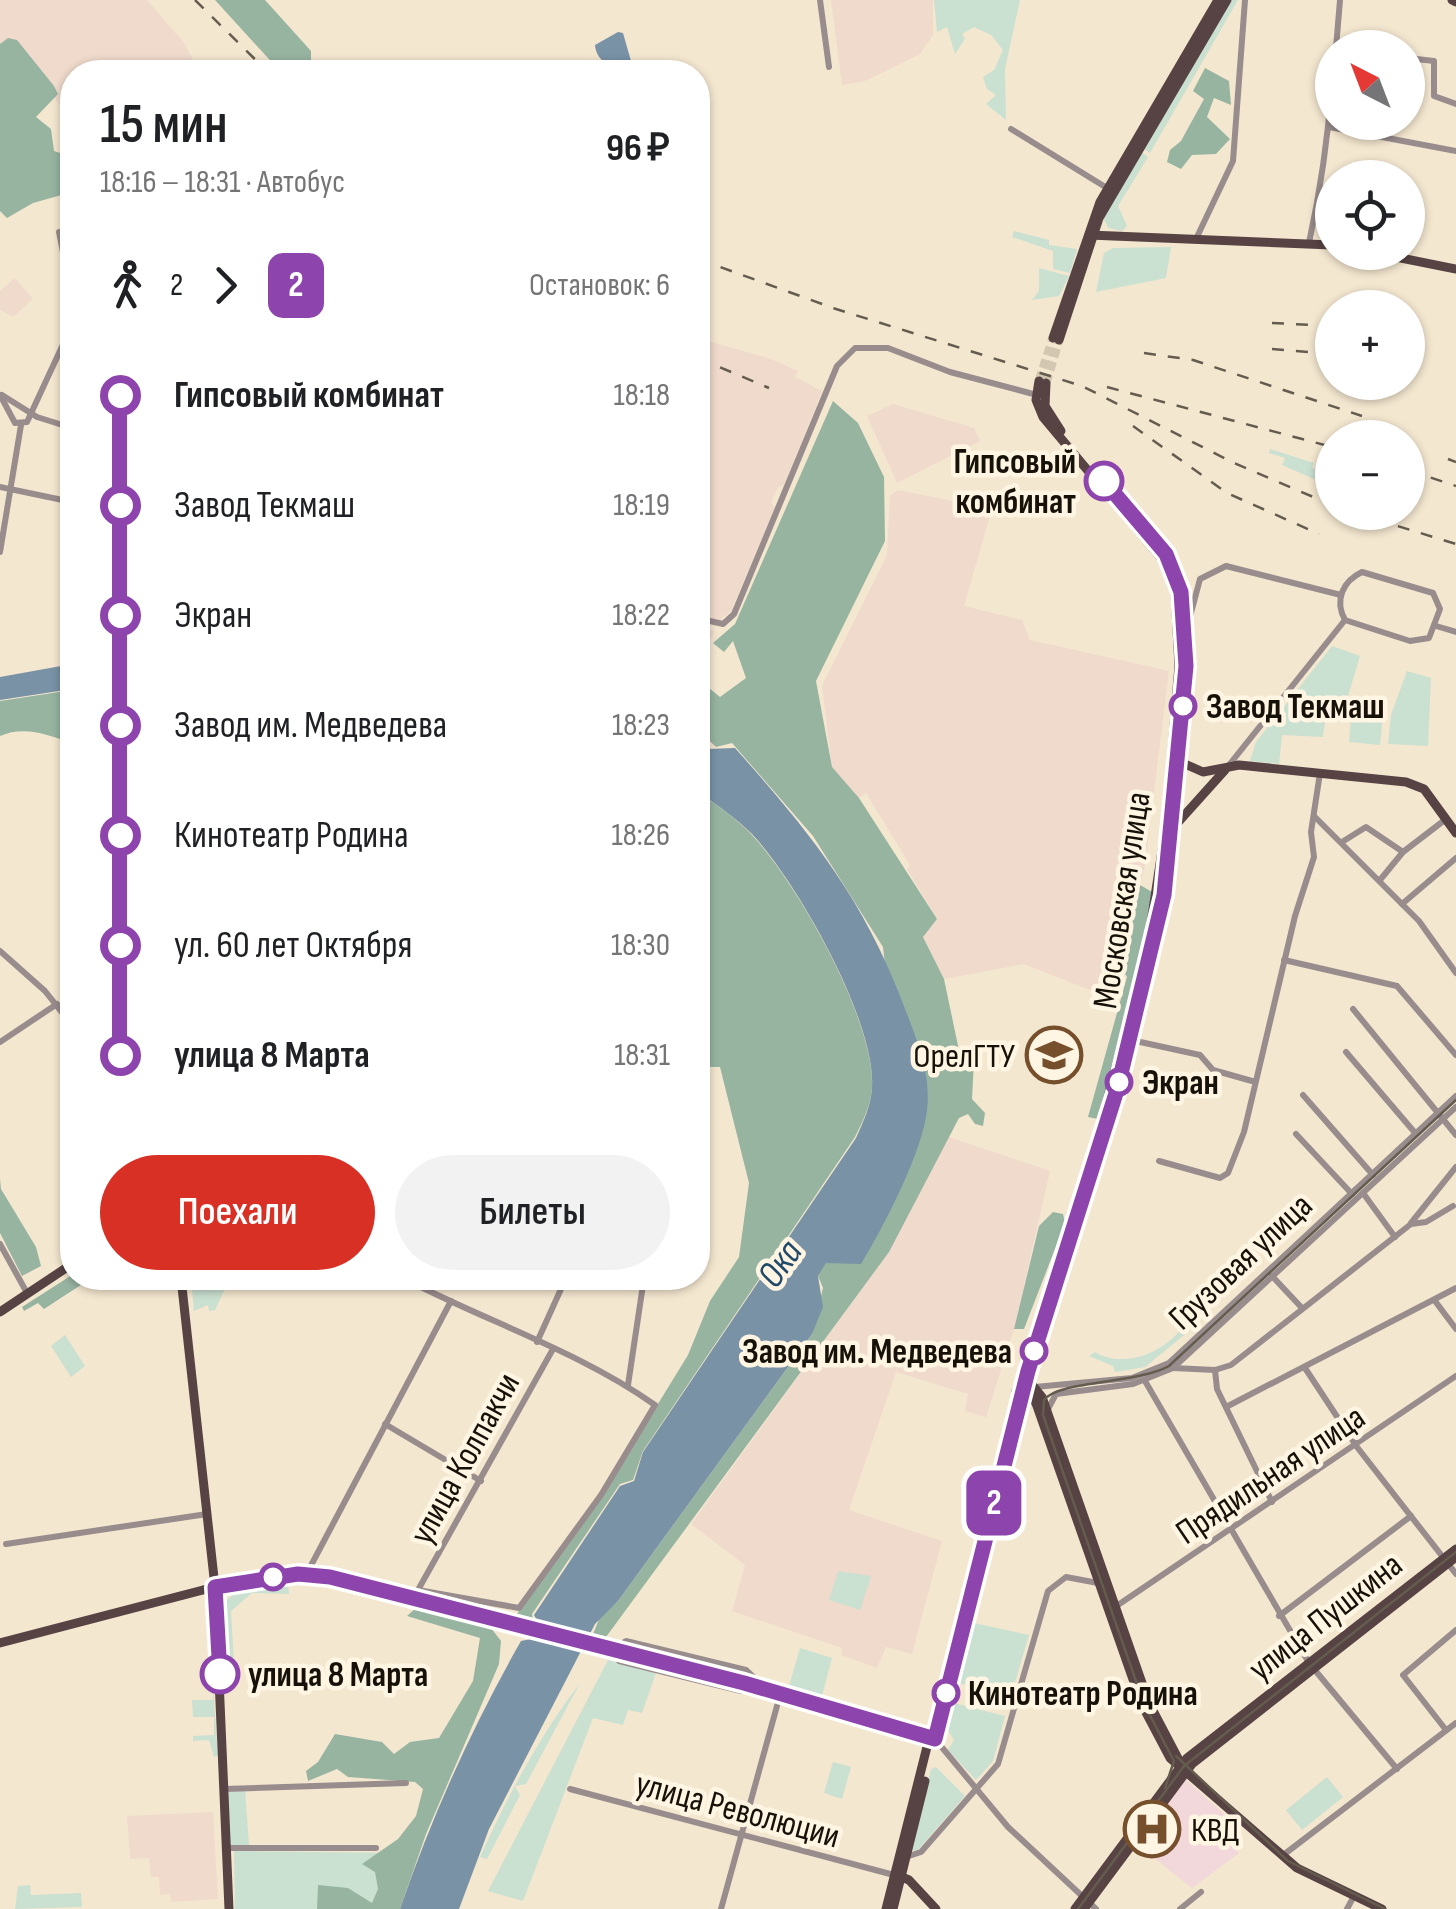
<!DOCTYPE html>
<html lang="ru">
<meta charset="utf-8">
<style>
:root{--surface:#fff;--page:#f2f2f2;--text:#202124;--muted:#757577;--accent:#d93025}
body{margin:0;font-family:"Sofia Sans Condensed",sans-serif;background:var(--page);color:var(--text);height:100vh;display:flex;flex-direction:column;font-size:38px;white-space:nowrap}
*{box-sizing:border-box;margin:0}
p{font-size:32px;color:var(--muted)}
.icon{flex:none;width:55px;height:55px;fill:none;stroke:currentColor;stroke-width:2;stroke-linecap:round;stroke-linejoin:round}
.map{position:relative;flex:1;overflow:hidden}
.details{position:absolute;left:60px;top:60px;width:650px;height:1230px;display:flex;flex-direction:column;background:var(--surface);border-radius:40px;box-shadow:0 2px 8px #0004}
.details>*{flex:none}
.badge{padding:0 20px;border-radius:15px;font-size:35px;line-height:65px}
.needle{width:65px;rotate:318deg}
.fabs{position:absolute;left:1315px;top:30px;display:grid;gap:20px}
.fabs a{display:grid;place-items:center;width:110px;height:110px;border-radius:50%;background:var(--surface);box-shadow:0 2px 8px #0004;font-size:50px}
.map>.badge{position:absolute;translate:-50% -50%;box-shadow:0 0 0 5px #fff}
.legs{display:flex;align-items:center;gap:15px;height:110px;padding:0 40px;font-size:32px}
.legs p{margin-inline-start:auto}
.headline{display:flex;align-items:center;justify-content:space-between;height:170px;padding:0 40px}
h1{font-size:55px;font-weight:600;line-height:75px}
.primary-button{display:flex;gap:20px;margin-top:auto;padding:20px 40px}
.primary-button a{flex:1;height:115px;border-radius:60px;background:var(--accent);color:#fff;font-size:40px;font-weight:600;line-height:115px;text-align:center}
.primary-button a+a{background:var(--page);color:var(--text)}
ul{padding:0 40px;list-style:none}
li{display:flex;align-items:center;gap:35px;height:110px;font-size:38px}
li i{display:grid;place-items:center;width:15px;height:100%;margin:0 12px;background:currentColor}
li i::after{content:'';width:25px;height:25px;margin:-12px;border:8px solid;border-radius:50%;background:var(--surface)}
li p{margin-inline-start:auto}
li:first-child i{background:linear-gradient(#0000 50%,currentColor 0)}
li:last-child i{background:linear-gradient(currentColor 50%,#0000 0)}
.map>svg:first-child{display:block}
.industrial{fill:#efdacc}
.medical{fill:#f2d7db}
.green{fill:#cae0d1}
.forest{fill:#97b4a1}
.water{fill:#7992a6}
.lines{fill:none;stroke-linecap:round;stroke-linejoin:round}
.major-tunnel{stroke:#d3c7b2;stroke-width:9;stroke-dasharray:9 4.5;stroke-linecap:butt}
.minor{stroke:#998c8d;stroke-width:6}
.major{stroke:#574343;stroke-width:9}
.tram{stroke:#645c4e;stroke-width:2.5}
.rail{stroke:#645c4e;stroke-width:2.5;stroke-dasharray:12 12;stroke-linecap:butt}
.major-bridge{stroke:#574343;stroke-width:9}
.line-1-casing{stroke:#fff;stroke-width:22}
.line-1{stroke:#8e44ad;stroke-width:15}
.stop-1-dot{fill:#fff;stroke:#8e44ad;stroke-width:5}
.labels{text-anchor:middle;stroke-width:9;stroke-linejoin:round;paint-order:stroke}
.stop-label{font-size:35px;font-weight:bold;fill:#161209;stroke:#fff5e2;text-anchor:start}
.street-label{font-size:35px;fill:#161209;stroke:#fff5e2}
.poi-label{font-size:35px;fill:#161209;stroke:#fff5e2;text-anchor:end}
.water-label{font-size:38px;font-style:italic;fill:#20496a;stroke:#fff5e2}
</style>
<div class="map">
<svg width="1456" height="1909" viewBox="0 0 1456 1909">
<rect width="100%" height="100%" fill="#f4e7d0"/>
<g class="industrial">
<path d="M0 0H147L184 43 199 72H72V119L9 44 0 51Z"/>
<path d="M831 0H933V35L920 54 865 81 842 85Z"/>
<path d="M15 278 33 299 13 317 0 310V291Z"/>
<path d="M698 338 771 359 798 371 795 377 822 391 784 485 778 487 771 503 775 507 731 611 720 620 711 619 707 627 714 632 698 663Z"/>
<path d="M893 404 974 428 980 441 897 483 867 416Z"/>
<path d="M898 490 992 509 964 606 1022 620 1030 640 1169 671 1145 865 1108 997 1024 964 944 979 923 936 937 919 907 869 910 865 866 793 859 798 832 768 822 686 887 555 890 496Z"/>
<path d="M946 1136 1050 1171 1014 1329 986 1417 965 1411 968 1394 896 1372 849 1510 942 1541 912 1654 886 1647 877 1668 841 1655 842 1648 732 1611 745 1565 691 1524 889 1252Z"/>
<path d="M213 1812 218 1899 171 1902 170 1894 160 1895 159 1877H151L149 1858 130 1859 127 1816Z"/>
</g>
<path class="medical" d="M1186 1780 1236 1825 1223 1838 1239 1853 1192 1888 1135 1843Z"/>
<g class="green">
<path d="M934 0H1020L1005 69 1006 120 986 104 996 95 987 89 983 77 994 70 1003 50 991 35 974 27 962 34 965 39 955 54 947 27 937 32Z"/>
<path d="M1230 0H1238L1150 153 1144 149Z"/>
<path d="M1141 152 1148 157 1118 206 1127 226 1122 231 1108 228 1103 217Z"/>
<path d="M1014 231 1049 240V245L1077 249 1070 273 1053 269V251L1012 237Z"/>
<path d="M1171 247 1166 278 1096 292 1104 253 1113 248Z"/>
<path d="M1039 268 1069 276 1059 296 1032 300 1039 291Z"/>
<path d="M1270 449 1314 463 1312 468 1318 470 1321 465 1332 469V487L1282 465 1285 458 1269 453Z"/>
<path d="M1332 646 1360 656 1348 696 1349 717 1326 714 1323 737 1282 735 1279 764 1250 761 1256 742Z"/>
<path d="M1407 671 1431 678 1428 746 1388 744 1391 715Z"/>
<path d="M1363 714 1383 715 1380 745 1349 742 1351 717Z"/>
<path d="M206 1278H230L215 1310 209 1311 208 1305 194 1311 192 1290Z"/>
<path d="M1191 1311 1195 1326 1145 1367 1115 1372 1113 1366 1089 1356 1095 1352C1128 1372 1179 1347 1191 1311Z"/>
<path d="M65 1335 85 1366 71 1377 51 1346Z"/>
<path d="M838 1571 871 1576 860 1610 829 1600Z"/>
<path d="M288 1584 289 1594 252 1593 231 1611 234 1664 229 1667 224 1603 233 1594Z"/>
<path d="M974 1623 1029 1635 1011 1696 959 1683Z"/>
<path d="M800 1648 832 1658 822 1696 789 1686Z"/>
<path d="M608 1660 656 1673 642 1713 628 1710 623 1725 593 1718 523 1901 488 1891Z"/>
<path d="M580 1683 526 1784 515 1786 520 1795 487 1859 480 1857C508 1795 539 1737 580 1683Z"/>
<path d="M213 1686 218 1756 214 1757 209 1740 193 1741V1736L214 1735V1717H193L192 1700H213Z"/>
<path d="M954 1703 1005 1716 993 1761 976 1780 948 1750 954 1740 948 1730Z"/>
<path d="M833 1762 851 1767 842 1799 824 1793Z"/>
<path d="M936 1767 965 1796 917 1851 911 1850 931 1769Z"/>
<path d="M1327 1777 1343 1797 1302 1830 1286 1810Z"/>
<path d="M245 1789 249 1845 229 1846 226 1790Z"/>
<path d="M234 1851 406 1853 382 1909H235Z"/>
<path d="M30 1885 31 1895 81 1893 82 1907 15 1909 18 1886Z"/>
</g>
<g class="forest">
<path d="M215 0H265L311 51V72L278 69Z"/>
<path d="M8 38 17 40 54 86 58 94 36 117 51 129 54 151 72 157V192L33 203 7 218 0 211V44Z"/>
<path d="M1205 68 1229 81 1231 105 1214 98 1207 117 1230 139 1216 154 1192 155 1181 169 1167 162 1170 150 1181 141 1204 99 1193 91Z"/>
<path d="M833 401 858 423 884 477 885 541 816 681 832 767 859 798 937 919 923 937 944 979 961 1060H974L972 1099 985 1113 983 1126 975 1124 968 1114 959 1118 889 1252 606 1637 593 1634 600 1617 618 1601 812 1334 823 1288 818 1276 826 1262 861 1263 908 1168 883 947 813 836 732 743 716 747 698 730V679L720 697 746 678 733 641 724 652 713 643 735 624Z"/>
<path d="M72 690V743C49 735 24 725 0 736V701Z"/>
<path d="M698 792C716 805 736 818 752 835 797 883 875 1020 872 1087 871 1105 863 1121 855 1137L643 1451 633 1480 620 1484 532 1614 533 1620 517 1614 602 1495 688 1355 710 1301 739 1257 749 1183 720 1067H698Z"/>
<path d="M1140 885 1154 893 1137 982 1098 1119 1088 1117 1127 977 1119 963Z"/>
<path d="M0 1179 1 1189 36 1247 41 1266 22 1276 0 1233Z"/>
<path d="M1053 1212 1063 1214 1065 1223 1024 1329H1014L1039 1226Z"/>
<path d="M72 1275 90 1279 44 1309 38 1303 24 1311 22 1307Z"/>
<path d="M416 1608 491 1628 501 1641 499 1664 426 1834 400 1909H317L318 1885 348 1888 372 1903 378 1889 375 1872 362 1864 398 1839 416 1816 423 1789 415 1782 348 1777 337 1769 308 1781 306 1771 318 1762 335 1734 382 1742 394 1754 410 1742 439 1738 473 1681 480 1638 407 1616Z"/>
</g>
<g class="water">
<path d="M618 32 623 33 631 61 621 71C608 67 596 59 595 45Z"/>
<path d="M72 664V689L0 700V677Z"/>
<path d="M698 730 707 749 735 748C814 837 866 902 907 1014 919 1045 931 1076 927 1110 923 1151 883 1228 861 1264L826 1263 818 1276 823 1307 812 1334 618 1601 595 1624 489 1829 459 1909H400C432 1816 472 1727 521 1641L531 1639 538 1622 534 1615 620 1486 634 1481 643 1452 856 1138C863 1122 871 1106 872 1087 876 1021 797 882 752 834 736 818 716 805 698 791Z"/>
</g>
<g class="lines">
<g class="major-tunnel">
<path d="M1039 381 1053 338"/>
<path d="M1046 383 1059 340"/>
</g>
<g class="minor">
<path d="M820 0 829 67"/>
<path d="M1336 48 1340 0"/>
<path d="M1408 58 1434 61V96L1456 104"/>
<path d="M1329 127 1456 151"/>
<path d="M1011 129 1107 188"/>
<path d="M59 232 72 298"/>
<path d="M1196 239 1233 161 1245 0"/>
<path d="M1309 243C1321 188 1328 138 1332 83"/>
<path d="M0 395 15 423 27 422 72 325"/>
<path d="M2 395 37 417 72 428"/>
<path d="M0 487 72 502"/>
<path d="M0 552 21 425"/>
<path d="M1362 572 1433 593 1440 609 1429 638 1410 641 1345 620C1334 600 1343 581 1362 572Z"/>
<path d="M710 621 723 624 734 614 837 366 855 348H888L950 372 1037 395"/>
<path d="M1436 626 1456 632"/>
<path d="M1187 628 1200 579 1226 566 1341 595"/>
<path d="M1229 765 1345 620"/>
<path d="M1315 817 1419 921 1456 973"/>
<path d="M1342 842 1366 827 1403 852"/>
<path d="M1380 880 1403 852 1446 819"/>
<path d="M1402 904 1456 858"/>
<path d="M0 951 45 991 72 1025"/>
<path d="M1284 960 1397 986 1456 1055"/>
<path d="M1353 1009 1456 1135"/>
<path d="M64 1013 72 1006"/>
<path d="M1131 1040 1200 1055 1213 1070 1252 1081"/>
<path d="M0 1042 57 1004"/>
<path d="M1346 1052 1416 1134"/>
<path d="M1303 1095 1373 1175"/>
<path d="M1296 1134 1352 1194"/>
<path d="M1159 1161 1220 1178 1228 1173 1244 1132 1295 916 1314 857 1311 832 1320 773"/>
<path d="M1363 1193 1395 1237"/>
<path d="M1411 1223 1456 1167"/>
<path d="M0 1244 27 1293"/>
<path d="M1272 1276 1302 1308"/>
<path d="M403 1278C485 1321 579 1351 655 1405L601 1495 519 1608 418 1590 553 1349"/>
<path d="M183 1285 198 1278"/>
<path d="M1435 1301 1456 1329"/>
<path d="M537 1342 566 1278"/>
<path d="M1173 1368 1215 1370 1231 1365 1411 1224 1426 1222 1453 1206"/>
<path d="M1305 1368 1357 1447 1456 1574"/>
<path d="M1215 1370 1217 1389 1272 1502"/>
<path d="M1145 1381 1309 1663 1397 1769"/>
<path d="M628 1385 644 1278"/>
<path d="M1035 1387 1132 1378 1169 1363 1456 1096"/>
<path d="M1228 1406 1456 1288"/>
<path d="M1047 1411 1056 1394 1133 1384 1173 1368 1456 1107"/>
<path d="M385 1424 481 1481"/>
<path d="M6 1544 207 1514"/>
<path d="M307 1573 451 1301"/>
<path d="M1115 1607 1456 1376"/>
<path d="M1279 1616 1411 1516"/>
<path d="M626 1641 746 1670 768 1691H741L619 1661 613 1649Z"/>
<path d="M1446 1730 1403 1675 1456 1630"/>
<path d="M935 1739 1008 1827 1096 1909"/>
<path d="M224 1789 406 1783"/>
<path d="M570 1789 894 1875"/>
<path d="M226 1848H376"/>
<path d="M1282 1856 1456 1723"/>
<path d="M906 1857 921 1852 998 1764 1048 1591 1066 1577 1098 1583"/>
<path d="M721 1909 780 1695"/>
<path d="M1180 1909 1201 1892"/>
<path d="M1347 1909 1354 1896"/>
</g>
<g class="major">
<path d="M1452 0 1456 2"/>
<path d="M1089 235 1332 245"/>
<path d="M1371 252 1456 269"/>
<path d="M1053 338 1100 202 1218 0"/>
<path d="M1059 340 1099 218 1227 0"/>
<path d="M1046 383 1045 406 1061 431"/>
<path d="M1178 761 1203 772 1239 765 1406 782 1424 789 1456 833"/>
<path d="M1172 829 1225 770"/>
<path d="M1144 991C1160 928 1168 866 1174 801 1180 732 1190 664 1181 595"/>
<path d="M181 1278 215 1587 229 1909"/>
<path d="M1053 1297 1077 1222"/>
<path d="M0 1312 72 1264"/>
<path d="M1019 1383 1034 1387 1042 1397 1149 1703 1180 1762"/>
<path d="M1016 1391 1032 1395 1037 1406 1142 1705 1170 1758 1297 1868 1382 1909"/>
<path d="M977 1572 1007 1451"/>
<path d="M0 1643 203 1590 307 1573 511 1623"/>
<path d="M741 1682 932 1738"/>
<path d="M897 1875 909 1880 936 1909"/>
<path d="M886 1909 1024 1363 1100 1127 1147 949 1165 831 1179 666 1175 593 1161 558 1043 417 1036 400 1039 381"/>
<path d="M893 1909 925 1781"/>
<path d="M1075 1909 1187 1758 1456 1549"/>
<path d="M1084 1909 1192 1764 1456 1557"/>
</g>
<g class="tram">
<path d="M1176 1756 1288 1861 1385 1909"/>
<path d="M1165 1788 1174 1761 1144 1704 1043 1415 1044 1400C1059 1380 1137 1384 1169 1366L1456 1100"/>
<path d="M1078 1909 1184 1766 1456 1552"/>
</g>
<g class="rail">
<path d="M195 0 268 72"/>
<path d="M698 259 836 309 1082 386 1234 463 1332 505"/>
<path d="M1272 323 1332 326"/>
<path d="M1272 349 1332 354"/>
<path d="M1144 353 1193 360 1362 416"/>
<path d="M698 358 769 388"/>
<path d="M1107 387 1332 447"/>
<path d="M1133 426 1227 493 1319 534"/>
<path d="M1448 459 1456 462"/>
<path d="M1408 470 1456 486"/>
<path d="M1352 512 1456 544"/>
</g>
<path class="major-bridge" d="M511 1623 741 1682"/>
</g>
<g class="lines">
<g class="line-1-casing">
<path id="line-1" d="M220 1674 215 1587 298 1574 330 1577 744 1683 935 1739 1028 1371 1117 1090 1164 895 1186 666 1181 592 1166 554 1104 481"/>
</g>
<use href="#line-1" class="line-1"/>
</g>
<defs>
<g id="university-ring" transform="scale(2.875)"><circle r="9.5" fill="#fff5e2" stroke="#76502c" stroke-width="1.5"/><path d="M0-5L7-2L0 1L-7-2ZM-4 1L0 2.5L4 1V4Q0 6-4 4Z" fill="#76502c"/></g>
<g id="hospital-ring" transform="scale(2.875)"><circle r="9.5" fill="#fff5e2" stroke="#76502c" stroke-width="1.5"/><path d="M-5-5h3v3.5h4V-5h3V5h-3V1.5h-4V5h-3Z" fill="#76502c"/></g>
</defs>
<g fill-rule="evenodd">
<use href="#university-ring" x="1054" y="1055"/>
<use href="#hospital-ring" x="1152" y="1829"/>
</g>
<g class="stop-1-dot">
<circle cx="1104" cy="481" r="18"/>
<circle cx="1183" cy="706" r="12"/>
<circle cx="1119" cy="1082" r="12"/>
<circle cx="1034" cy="1351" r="12"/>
<circle cx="273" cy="1577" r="12"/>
<circle cx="220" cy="1674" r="18"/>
<circle cx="946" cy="1693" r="12"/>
</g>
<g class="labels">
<g class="stop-label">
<text x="1076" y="473" text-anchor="end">Гипсовый<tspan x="1076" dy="40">комбинат</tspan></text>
<text x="1206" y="718">Завод Текмаш</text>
<text x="1142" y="1094">Экран</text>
<text x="1012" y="1363" text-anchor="end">Завод им. Медведева</text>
<text x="248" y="1686">улица 8 Марта</text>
<text x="968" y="1705">Кинотеатр Родина</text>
</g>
<g class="street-label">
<text transform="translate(1121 900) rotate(-81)" y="12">Московская улица</text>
<text transform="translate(1240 1261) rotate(-43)" y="12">Грузовая улица</text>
<text transform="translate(464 1458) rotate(-61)" y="12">улица Колпакчи</text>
<text transform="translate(1270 1474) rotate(-34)" y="12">Прядильная улица</text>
<text transform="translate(1325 1616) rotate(-38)" y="12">улица Пушкина</text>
<text transform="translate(738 1809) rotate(15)" y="12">улица Революции</text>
</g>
<g class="poi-label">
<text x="1015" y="1067">ОрелГТУ</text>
<text x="1191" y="1841" text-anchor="start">КВД</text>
</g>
<g class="water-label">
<text transform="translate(779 1263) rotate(-55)" y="13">Ока</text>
</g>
</g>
</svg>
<div class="fabs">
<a><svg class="needle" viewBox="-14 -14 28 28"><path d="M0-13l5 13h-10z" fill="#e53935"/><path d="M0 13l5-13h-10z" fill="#757577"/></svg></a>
<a><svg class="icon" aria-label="locate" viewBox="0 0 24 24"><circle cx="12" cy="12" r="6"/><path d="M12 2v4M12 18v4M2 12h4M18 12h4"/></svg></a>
<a>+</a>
<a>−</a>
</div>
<b class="badge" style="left:994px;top:1503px;background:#8e44ad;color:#fff">2</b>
<section class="details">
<div class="headline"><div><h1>15 мин</h1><p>18:16 – 18:31 · Автобус</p></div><b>96 ₽</b></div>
<div class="legs"><svg class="icon" aria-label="walk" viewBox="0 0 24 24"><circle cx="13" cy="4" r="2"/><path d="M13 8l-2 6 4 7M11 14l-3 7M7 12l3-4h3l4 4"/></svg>2<svg class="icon" aria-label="forward" viewBox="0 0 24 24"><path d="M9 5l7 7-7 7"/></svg><b class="badge" style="background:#8e44ad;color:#fff">2</b><p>Остановок: 6</p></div>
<ul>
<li><i style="color:#8e44ad"></i><b>Гипсовый комбинат</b><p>18:18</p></li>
<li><i style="color:#8e44ad"></i><span>Завод Текмаш</span><p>18:19</p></li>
<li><i style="color:#8e44ad"></i><span>Экран</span><p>18:22</p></li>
<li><i style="color:#8e44ad"></i><span>Завод им. Медведева</span><p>18:23</p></li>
<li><i style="color:#8e44ad"></i><span>Кинотеатр Родина</span><p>18:26</p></li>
<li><i style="color:#8e44ad"></i><span>ул. 60 лет Октября</span><p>18:30</p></li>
<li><i style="color:#8e44ad"></i><b>улица 8 Марта</b><p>18:31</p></li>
</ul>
<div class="primary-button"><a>Поехали</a><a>Билеты</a></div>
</section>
</div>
